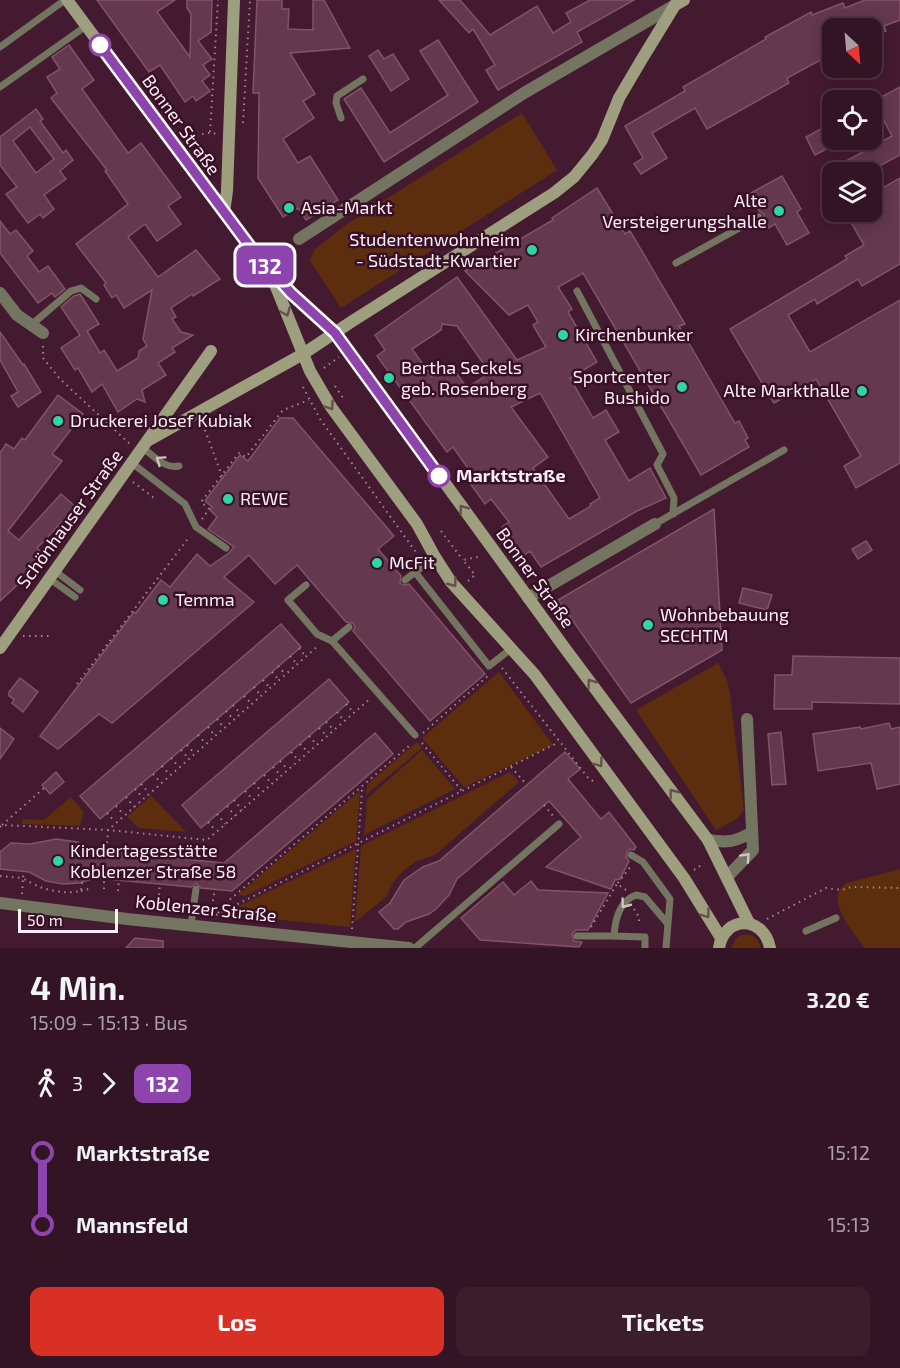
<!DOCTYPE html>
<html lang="de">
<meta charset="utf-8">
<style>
:root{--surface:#331424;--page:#3b1d2c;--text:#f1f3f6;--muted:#a99ea6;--line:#4e3341;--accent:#d93025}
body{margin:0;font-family:"Exo 2",sans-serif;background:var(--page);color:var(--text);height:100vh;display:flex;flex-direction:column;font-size:22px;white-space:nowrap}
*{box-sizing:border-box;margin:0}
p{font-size:20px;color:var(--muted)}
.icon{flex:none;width:33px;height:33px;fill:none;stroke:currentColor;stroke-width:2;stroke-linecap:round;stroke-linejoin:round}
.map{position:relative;height:948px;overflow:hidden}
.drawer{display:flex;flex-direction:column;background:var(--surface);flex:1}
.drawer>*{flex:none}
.badge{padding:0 12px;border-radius:9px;font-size:21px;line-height:39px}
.needle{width:39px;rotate:154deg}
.controls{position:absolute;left:822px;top:18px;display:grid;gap:12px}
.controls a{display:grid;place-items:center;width:60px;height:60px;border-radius:12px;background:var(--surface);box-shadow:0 3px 15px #0003,0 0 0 2px var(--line);font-size:30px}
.scale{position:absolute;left:18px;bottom:15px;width:100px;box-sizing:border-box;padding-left:6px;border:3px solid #ffeef5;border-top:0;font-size:16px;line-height:21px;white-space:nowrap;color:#ffeef5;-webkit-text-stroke:4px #381026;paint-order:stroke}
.map>.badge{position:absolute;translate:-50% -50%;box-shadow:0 0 0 3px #fff}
.legs{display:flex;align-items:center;gap:9px;height:66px;padding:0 30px;font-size:20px}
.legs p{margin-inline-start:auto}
.summary{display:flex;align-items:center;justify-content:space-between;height:102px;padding:0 30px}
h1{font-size:33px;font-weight:700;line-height:45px}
.action{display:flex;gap:12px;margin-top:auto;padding:12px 30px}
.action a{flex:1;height:69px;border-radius:12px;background:var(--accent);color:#fff;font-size:24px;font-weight:700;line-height:69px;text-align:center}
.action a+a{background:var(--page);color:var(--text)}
ul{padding:0 30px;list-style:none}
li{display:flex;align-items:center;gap:21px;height:72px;font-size:22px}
li i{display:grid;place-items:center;width:9px;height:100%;margin:0 8px;background:currentColor}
li i::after{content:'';width:15px;height:15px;margin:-8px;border:4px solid;border-radius:50%;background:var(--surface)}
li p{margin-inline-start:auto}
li:first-child i{background:linear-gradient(#0000 50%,currentColor 0)}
li:last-child i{background:linear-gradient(currentColor 50%,#0000 0)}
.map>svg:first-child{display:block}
.green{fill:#5d2e0e}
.building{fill:#64384d;stroke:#825369;stroke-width:1.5;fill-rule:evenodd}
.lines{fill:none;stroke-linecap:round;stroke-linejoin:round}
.path{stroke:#a48695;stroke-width:2;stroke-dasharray:1.5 4.5;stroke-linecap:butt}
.lane{stroke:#747560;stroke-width:7}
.street{stroke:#747560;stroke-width:12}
.secondary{stroke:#9e9f7e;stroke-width:12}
.oneway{stroke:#66504e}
.oneway2{stroke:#cec4c1}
.line-1-casing{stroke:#fff;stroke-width:14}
.line-1{stroke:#8e44ad;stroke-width:9}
.stop-1-dot{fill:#fff;stroke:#8e44ad;stroke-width:3}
.poi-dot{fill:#31d4a9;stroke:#381026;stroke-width:2}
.labels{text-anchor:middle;stroke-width:5;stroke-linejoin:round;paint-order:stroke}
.street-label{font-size:18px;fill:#ffeef5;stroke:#381026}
.poi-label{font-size:18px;fill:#ffeef5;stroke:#381026;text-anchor:start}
.stop-label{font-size:18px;font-weight:bold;fill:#ffeef5;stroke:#381026;text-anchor:start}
</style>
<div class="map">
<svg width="900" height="948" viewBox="0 0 900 948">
<rect width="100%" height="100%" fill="#441a30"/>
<g class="green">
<path d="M522 113 557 170 341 308 310 261 314 250 347 224Z"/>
<path d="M718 663 727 680 730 694 744 810 737 819 716 830 636 710Z"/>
<path d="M499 672 553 745 464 787 422 738Z"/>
<path d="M417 742 422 748 366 795 367 785Z"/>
<path d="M422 750 455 789 364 835 367 799Z"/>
<path d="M510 772 519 782 435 855 417 861 405 869 394 881 386 897 355 922 361 846Z"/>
<path d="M360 791 356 841 245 896 238 895Z"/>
<path d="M151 796 186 832 139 828 127 817Z"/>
<path d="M71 797 84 812 80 826 22 824V819L44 820Z"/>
<path d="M356 849 350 927 223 914Z"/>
<path d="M900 869V948H865C854 933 822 897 847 883Z"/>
<path d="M745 934C753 934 759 939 760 948H731L737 937Z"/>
</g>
<g class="building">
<path d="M97 0H175L157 12 190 57 191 14 187 8V0H212L211 32 198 41 212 59 203 65 210 75 202 81 210 91 196 101 193 96 185 102 160 65 149 72Z"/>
<path d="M257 0H282V9H289L288 29 313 30V0H324L350 48 290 53 315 94 303 101 314 118 283 139 298 163 310 156 338 200 306 220 298 208 283 217 258 178 259 93H253Z"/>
<path d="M439 0H460L490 35 537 6 553 33 571 22 566 13 590 0H634L577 32 582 42 498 90 486 70 495 65 473 29 469 33Z"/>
<path d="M865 0H900V20L884 26 886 31 872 36V28H832V50L827 52 828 56 787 78 789 83 707 129 695 108 652 133 667 158 641 174 634 164 643 158 625 126 685 91 683 87 766 39 765 37 811 12 812 15 843 3 845 8Z"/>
<path d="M438 40 478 102 384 162 344 99 361 88 390 133 448 95 420 51Z"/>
<path d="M69 45 94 80 82 89 128 153 141 143 181 197 168 206 181 224 157 241 145 224 128 237 158 277 196 250 220 279 193 296 192 294 171 308 176 317 172 319 181 332 193 335 172 348 175 352 158 363 166 375 142 390 145 402 137 399 118 412 102 384 92 392 78 368 75 370 61 348 80 335 61 307 74 296 80 294 99 324 87 331 100 353 104 350 117 371 138 358 139 351 147 346 143 339 152 290 124 308 116 295 112 298 104 285 106 283 76 244 128 204 105 171 107 170 51 98 57 93 47 77 60 69 52 57Z"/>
<path d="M378 50 384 59 393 54 409 79 391 91 369 56Z"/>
<path d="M900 87V155L868 172H826L892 136 883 119 877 122 872 113V102Z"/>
<path d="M36 109 43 119 40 121 63 153 66 150 73 160 60 171 66 179 44 195 54 209 43 218 40 214 28 223 6 194 17 187 0 165V137ZM30 127 54 159 36 173 13 141Z"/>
<path d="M832 123V146L815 155 806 137Z"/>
<path d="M782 176 801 209 797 212 809 233 787 245 775 224 769 228 764 219V214L759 211 749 194Z"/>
<path d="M900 178V264L862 286 858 279 817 304 815 299 788 315 810 352 900 300V463L856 488 844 466 861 456 816 379 774 403 730 329 847 259 845 256 864 245 845 212H872V194Z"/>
<path d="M597 188 625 234 630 231 685 324 679 326 735 423 739 421 748 438 745 440 749 447 701 475 583 273 558 287 572 309 568 312 597 362 570 378 593 418 606 410 619 432 605 440 629 481 650 468 666 498 637 511 541 567 530 551 523 556 502 527 509 522 491 499 485 504 464 475 470 471 453 447 447 452 377 356 385 350 375 335 457 277 517 360 546 347 533 325 538 322 528 305 509 315 465 271 553 220 552 218ZM442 324 457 326 490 373 467 388 450 364 432 377 412 349 441 330ZM540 393 600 498 590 504 591 506 569 519 533 468 548 457 511 407Z"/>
<path d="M0 221 10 234 16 230 33 251 27 256 39 272 48 266 65 289 55 297 52 293 38 303 0 253Z"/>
<path d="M0 332 23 365 24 364 41 392 18 407 11 396 18 392 0 360Z"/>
<path d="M58 395 83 414 52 454 62 461 8 531 19 540 61 494 76 507 37 548 42 553 33 562 35 565 29 574 0 601V453L6 444 14 449 22 438 25 440Z"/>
<path d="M280 418H293L394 536 378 549 401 576 400 583 403 585 409 584 485 674 430 721 353 631 355 627 353 623 346 622 297 565 275 584 249 555 224 577 254 602 112 723 99 714 58 749 40 736 134 612 136 613 161 580 170 587 197 554 210 566 229 553 234 547 208 529 217 517 210 510 212 507 205 501 240 455 248 461Z"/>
<path d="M714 509 722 650 631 703 558 600Z"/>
<path d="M866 541 872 550 858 559 852 549Z"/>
<path d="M743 588 772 595 767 610 739 603Z"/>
<path d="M281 624 301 647 100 819 80 796Z"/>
<path d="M793 656 900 658V704L812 702V709H774L775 675H792Z"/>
<path d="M20 678 38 692 23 712 12 703 14 699 9 696V692Z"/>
<path d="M329 679 349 702 201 828 182 805Z"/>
<path d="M889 723 891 729 900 727V784L877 789 871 763 818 771 813 734 860 727 861 729Z"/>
<path d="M0 728 14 739 0 759Z"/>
<path d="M781 732 786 784 772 785 768 734Z"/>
<path d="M375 733 393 754 232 891 201 888 196 883 191 887 95 878 79 883 63 884 46 881 29 872 0 869V852L11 843 30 844 56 839 78 842 110 859 111 852 224 863Z"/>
<path d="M565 752 580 769 568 779 601 819 609 812 636 847 634 850 630 849 627 852 626 857 629 861 620 879 615 880 611 889 546 867 581 837 549 801 457 879 449 895 436 909 429 914 406 922 398 929H394L379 912 390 903 404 880 423 867 439 861Z"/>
<path d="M56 772 64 782 50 794 42 785Z"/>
<path d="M531 881 538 890 608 893 588 930H576L572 934 574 941 582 942 579 947 480 940 461 918 503 882 514 895Z"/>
<path d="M135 938 163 941V948H126Z"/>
</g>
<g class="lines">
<g class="path">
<path d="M243 123 250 0"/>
<path d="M210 132 218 0"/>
<path d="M186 142C196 135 206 131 217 134"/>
<path d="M43 346V358L60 379 131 445"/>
<path d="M324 368 339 357"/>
<path d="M335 386 345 401"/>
<path d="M303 387 320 419 418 555"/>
<path d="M205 430 222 476"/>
<path d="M133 482 154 498"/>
<path d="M202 519 209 509 201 502 239 453 246 457 283 410 309 400"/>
<path d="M441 531 463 560"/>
<path d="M468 581 475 575 463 560 482 556"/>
<path d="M23 636H53"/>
<path d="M299 648 306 657"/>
<path d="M290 656 297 664"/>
<path d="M278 666 285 674"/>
<path d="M502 668 589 779 597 783"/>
<path d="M272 672 279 680"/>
<path d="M263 680 270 688"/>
<path d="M77 684 190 536"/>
<path d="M254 687 261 696"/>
<path d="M244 696 252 704"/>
<path d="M346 704 354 713"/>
<path d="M233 705 241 714"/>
<path d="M226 711 234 720"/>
<path d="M337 712 344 721"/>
<path d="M217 719 224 728"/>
<path d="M326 722 334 730"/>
<path d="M208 727 215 736"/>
<path d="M319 728 327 736"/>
<path d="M423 733 489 675"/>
<path d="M198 735 206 744"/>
<path d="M309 736 317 745"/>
<path d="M422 743 462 791"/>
<path d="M300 744 308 752"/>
<path d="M187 745 195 754"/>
<path d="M181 750 189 759"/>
<path d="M291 752 299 761"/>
<path d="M171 758 179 767"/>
<path d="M280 761 288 770"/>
<path d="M162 766 170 775"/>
<path d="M273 767 281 776"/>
<path d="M511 767 527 785"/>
<path d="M153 774 161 783"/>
<path d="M264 775 272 784"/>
<path d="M254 783 262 792"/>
<path d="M141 784 149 793"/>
<path d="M135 789 143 798"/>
<path d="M245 791 253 800"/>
<path d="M126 797 134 807"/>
<path d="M234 800 242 810"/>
<path d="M544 805 554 817"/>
<path d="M116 806 124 815"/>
<path d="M227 806 235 816"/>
<path d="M107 813 115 822"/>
<path d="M217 814 225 824"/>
<path d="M208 822 216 831"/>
<path d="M2 825 44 788"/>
<path d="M0 827 2 825 108 830 207 840 371 698"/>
<path d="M106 855 108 830 318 646"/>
<path d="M694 870 704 863"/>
<path d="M0 876 23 878 24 871"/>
<path d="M104 889V878"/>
<path d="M626 890 617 884 631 866"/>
<path d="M81 891 92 888"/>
<path d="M118 891 119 880"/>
<path d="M22 894 23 878C38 889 62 895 81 891L82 882"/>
<path d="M159 895 160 884"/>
<path d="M213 901 215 889"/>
<path d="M634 909 639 917V923"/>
<path d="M218 913 227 902 410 745"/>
<path d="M216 915 559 742"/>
<path d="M767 919 826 888 842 890 851 887 900 888"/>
<path d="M591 927 617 884 614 883"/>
<path d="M352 929 362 791 360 789"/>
</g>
<g class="lane">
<path d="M0 47 65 0"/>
<path d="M0 87 86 26"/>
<path d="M341 118 336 103 337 96 363 79"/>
<path d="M676 263 759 217"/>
<path d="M577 291 663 454 657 465 674 498 673 514"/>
<path d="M30 326 71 291 81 288 96 299"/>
<path d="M143 448C154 456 164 469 179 466"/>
<path d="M132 463 185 504 196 527 226 548"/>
<path d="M655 524 784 450"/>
<path d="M55 571 80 590"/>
<path d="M415 572 489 666 512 648"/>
<path d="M50 579 75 597"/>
<path d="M405 580 435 557"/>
<path d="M306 585 288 600 317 634 332 641"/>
<path d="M349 627 332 641 415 735"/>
<path d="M631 855 643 862 670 899 666 948"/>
<path d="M191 925 196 889"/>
<path d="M806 931 836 918"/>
<path d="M577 936H614"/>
<path d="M415 948 559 824"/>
<path d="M645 948V937L614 936C615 920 619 901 636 895L645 897 667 923"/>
</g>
<g class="street">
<path d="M299 239 524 93 675 5"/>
<path d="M0 293 17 315 43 333"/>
<path d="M528 598 655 524"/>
<path d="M708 840C727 843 736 842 752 832"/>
<path d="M727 877 753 850 747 719"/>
<path d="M0 903 127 919 409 948"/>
</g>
<g class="secondary">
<path d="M67 0 254 252 291 293 335 333 397 417 564 647 708 840 749 923"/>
<path d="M224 213 227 191 234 0"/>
<path d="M272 277 310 371 331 407 417 524 435 557 451 582 535 675 684 878 721 938"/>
<path d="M149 440 303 354 351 322 554 193 574 177 592 155 602 140 619 98 642 59 675 5 684 0"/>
<path d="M0 648 211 351"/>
<path d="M719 948C724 915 764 915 770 948"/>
</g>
</g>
<defs><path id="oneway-chevron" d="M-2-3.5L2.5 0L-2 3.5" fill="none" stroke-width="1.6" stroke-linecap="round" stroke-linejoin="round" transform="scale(1.5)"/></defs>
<g class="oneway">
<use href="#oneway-chevron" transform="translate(286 312) rotate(68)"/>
<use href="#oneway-chevron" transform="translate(330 406) rotate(56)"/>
<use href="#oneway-chevron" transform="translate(463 509) rotate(-126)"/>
<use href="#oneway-chevron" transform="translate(453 583) rotate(53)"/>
<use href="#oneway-chevron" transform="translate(591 683) rotate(-127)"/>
<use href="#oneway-chevron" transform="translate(599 763) rotate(54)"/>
<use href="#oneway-chevron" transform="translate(673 793) rotate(-127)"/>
<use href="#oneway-chevron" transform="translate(706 914) rotate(54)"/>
</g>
<g class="oneway2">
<use href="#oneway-chevron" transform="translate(160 460) rotate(-145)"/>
<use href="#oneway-chevron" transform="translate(746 857) rotate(-47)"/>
<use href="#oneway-chevron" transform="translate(625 904) rotate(127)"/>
</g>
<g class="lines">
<g class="line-1-casing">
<path id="line-1" d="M100 45 254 252 291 293 335 333 439 476"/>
</g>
<use href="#line-1" class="line-1"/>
</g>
<g class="stop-1-dot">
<circle cx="100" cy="45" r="10"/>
<circle cx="439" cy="476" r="10"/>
</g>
<g class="poi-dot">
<circle cx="289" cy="208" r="6"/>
<circle cx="779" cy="211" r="6"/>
<circle cx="532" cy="250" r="6"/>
<circle cx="563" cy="335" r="6"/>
<circle cx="389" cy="378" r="6"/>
<circle cx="682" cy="387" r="6"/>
<circle cx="862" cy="391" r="6"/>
<circle cx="58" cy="421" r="6"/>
<circle cx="228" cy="499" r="6"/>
<circle cx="377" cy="563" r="6"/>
<circle cx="163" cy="600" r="6"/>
<circle cx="648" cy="625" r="6"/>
<circle cx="58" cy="861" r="6"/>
</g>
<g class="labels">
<g class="street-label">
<text transform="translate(181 125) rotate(54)" y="6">Bonner Straße</text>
<text transform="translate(70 519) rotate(-54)" y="6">Schönhauser Straße</text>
<text transform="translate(535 578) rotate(54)" y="6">Bonner Straße</text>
<text transform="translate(206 909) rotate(6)" y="6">Koblenzer Straße</text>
</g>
<g class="poi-label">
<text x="767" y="207" text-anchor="end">Alte<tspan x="767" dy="21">Versteigerungshalle</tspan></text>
<text x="301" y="214">Asia-Markt</text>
<text x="520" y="246" text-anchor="end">Studentenwohnheim<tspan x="520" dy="21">- Südstadt-Kwartier</tspan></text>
<text x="575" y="341">Kirchenbunker</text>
<text x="401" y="374">Bertha Seckels<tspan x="401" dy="21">geb. Rosenberg</tspan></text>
<text x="670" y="383" text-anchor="end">Sportcenter<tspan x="670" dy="21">Bushido</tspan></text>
<text x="850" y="397" text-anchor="end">Alte Markthalle</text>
<text x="70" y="427">Druckerei Josef Kubiak</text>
<text x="240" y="505">REWE</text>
<text x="389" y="569">McFit</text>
<text x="175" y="606">Temma</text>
<text x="660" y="621">Wohnbebauung<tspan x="660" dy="21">SECHTM</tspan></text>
<text x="70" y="857">Kindertagesstätte<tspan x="70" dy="21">Koblenzer Straße 58</tspan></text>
</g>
<g class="stop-label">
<text x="456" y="482">Marktstraße</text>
</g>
</g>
</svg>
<div class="controls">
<a><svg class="needle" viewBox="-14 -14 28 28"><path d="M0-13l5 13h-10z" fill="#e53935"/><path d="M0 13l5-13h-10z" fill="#a99ea6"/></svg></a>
<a><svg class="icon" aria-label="locate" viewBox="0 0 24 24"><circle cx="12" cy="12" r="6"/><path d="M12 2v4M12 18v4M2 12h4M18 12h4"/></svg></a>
<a><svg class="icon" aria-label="layers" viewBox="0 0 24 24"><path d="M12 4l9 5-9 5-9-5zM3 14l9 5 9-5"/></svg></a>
</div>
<div class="scale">50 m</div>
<b class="badge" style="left:265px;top:265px;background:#8e44ad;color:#fff">132</b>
</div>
<section class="drawer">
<div class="summary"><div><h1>4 Min.</h1><p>15:09 – 15:13 · Bus</p></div><b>3.20 €</b></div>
<div class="legs"><svg class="icon" aria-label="walk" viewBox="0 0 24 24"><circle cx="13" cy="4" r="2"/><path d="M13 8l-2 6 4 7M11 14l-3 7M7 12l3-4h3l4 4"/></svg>3<svg class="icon" aria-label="forward" viewBox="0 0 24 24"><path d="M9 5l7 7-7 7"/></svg><b class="badge" style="background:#8e44ad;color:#fff">132</b></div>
<ul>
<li><i style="color:#8e44ad"></i><b>Marktstraße</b><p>15:12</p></li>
<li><i style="color:#8e44ad"></i><b>Mannsfeld</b><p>15:13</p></li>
</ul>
<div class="action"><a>Los</a><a>Tickets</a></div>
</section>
